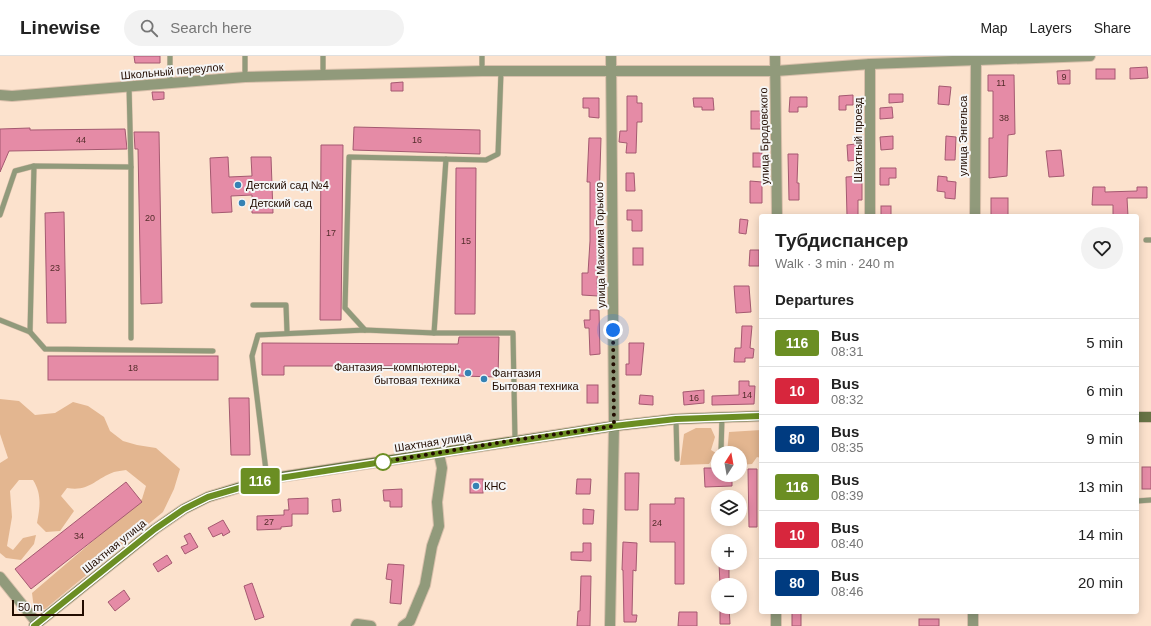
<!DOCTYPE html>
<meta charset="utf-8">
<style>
:root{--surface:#fff;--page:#f2f2f2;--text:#222;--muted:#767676;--line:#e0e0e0}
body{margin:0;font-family:Arial,sans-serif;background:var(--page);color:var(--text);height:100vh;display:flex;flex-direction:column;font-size:15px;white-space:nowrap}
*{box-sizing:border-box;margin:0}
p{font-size:13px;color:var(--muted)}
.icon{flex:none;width:22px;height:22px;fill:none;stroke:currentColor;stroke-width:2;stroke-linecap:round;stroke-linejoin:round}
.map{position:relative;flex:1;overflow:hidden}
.side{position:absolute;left:759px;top:158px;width:380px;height:400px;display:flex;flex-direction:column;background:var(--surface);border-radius:4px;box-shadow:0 2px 10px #0003}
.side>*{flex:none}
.badge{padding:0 8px;border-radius:3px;font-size:14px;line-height:26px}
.needle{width:26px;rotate:11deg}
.fabs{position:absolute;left:711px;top:390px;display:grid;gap:8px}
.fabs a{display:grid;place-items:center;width:36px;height:36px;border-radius:50%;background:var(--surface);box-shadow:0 2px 10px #0003;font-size:20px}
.scale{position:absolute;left:12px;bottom:10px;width:72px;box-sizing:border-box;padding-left:4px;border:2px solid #220c00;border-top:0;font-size:11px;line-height:14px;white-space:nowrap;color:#220c00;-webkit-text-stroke:3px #f5f5f5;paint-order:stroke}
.you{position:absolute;width:20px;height:20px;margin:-10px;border:3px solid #fff;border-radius:50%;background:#1a73e8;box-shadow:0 0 0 6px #1a73e833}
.map>.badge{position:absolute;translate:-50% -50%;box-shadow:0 0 0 2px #fff}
h2{padding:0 16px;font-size:15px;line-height:36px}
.round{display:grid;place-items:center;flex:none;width:42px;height:42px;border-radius:21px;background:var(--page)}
.overview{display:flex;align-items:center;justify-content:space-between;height:68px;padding:0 16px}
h1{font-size:19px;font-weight:700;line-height:30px}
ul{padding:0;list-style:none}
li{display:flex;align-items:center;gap:12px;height:48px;padding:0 16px;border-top:1px solid var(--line)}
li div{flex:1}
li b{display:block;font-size:15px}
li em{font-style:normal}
li .badge{min-width:44px;font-weight:700;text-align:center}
header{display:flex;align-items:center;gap:24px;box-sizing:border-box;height:56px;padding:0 20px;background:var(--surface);border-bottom:1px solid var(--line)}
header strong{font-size:19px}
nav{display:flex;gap:22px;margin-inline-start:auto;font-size:14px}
.search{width:280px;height:36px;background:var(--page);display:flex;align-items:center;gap:10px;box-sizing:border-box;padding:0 14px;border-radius:22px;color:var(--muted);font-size:15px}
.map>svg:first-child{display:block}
.green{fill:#e3b690}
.building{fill:#e58ba6;stroke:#a45970}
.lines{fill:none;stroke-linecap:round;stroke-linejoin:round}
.service-casing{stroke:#d9c0ac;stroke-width:6}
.minor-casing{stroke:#d9c0ac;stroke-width:12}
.tertiary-casing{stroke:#d9c0ac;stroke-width:12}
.secondary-casing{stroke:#d9c0ac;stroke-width:12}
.service{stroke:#919a7b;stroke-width:5}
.minor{stroke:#919a7b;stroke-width:10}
.tertiary{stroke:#919a7b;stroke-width:10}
.secondary{stroke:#687446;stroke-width:10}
.line-casing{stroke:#fff;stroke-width:9}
.line{stroke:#6b8e23;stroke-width:6}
.walk{stroke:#220c00;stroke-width:4;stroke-dasharray:0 7.2}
.poi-dot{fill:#3582b4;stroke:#f5f5f5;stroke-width:1.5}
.stop-dot{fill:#fff;stroke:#6b8e23;stroke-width:2}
.labels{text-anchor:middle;stroke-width:4;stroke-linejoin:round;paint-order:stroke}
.number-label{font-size:9px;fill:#532c2a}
.street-label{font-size:11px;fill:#220c00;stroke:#f5f5f5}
.poi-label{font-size:11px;fill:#220c00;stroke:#f5f5f5;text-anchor:start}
</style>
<header>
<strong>Linewise</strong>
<div class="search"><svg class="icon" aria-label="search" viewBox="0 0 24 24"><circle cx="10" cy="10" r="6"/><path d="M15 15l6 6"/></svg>Search here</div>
<nav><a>Map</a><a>Layers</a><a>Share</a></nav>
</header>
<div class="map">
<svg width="1151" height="570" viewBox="0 0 1151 570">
<rect width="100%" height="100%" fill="#fce2cd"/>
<g class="green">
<path d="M0 343 19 345 35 359 55 357 73 346 88 350 104 361 110 375 123 385 137 389 156 392 180 413 174 433 163 456 45 553H34L32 537 142 443 146 430 126 414C122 415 117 415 114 416 95 423 89 436 67 432L61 440 74 455 60 475 46 476 37 467C40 451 42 438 33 424H19L10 435 12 461 7 490 13 494 23 482 36 479 34 488 21 504 6 502 0 497V407L8 402 0 378Z"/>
<path d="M696 372H711L715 381 711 394 716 397 709 408 680 409 684 378Z"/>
<path d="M761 374V402L757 401 752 408 740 409V397H727L729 376Z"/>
</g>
<g class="building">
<path d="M134 0H160V7H135Z"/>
<path d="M1147 11 1148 22 1130 23V12Z"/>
<rect x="1096" y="13" width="19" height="10"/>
<path d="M1070 14V28H1058L1057 15Z"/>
<path d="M988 19H1014L1015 78 1008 79 1007 120 989 122V82H993V35H988Z"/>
<path d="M403 26V35H391V27Z"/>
<path d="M939 30 951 31 949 49 938 48Z"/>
<path d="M152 36H164V43L153 44Z"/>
<path d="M889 38H903V46L889 47Z"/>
<path d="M853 39V49H846V54H839V40Z"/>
<path d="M627 40H637V47H642V66H637L636 97H626L627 87 619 86 620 75H627Z"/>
<path d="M790 41H807V51H798V56H789Z"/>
<path d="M583 42H599V62L589 61V52H583Z"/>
<path d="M693 42H713L714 54H702V51H694Z"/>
<path d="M892 51 893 62 880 63V52Z"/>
<rect x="751" y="55" width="12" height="18"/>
<path d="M354 71 480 74V98L353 94Z"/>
<path d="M30 72V74L125 73 127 93 9 95 0 116V73Z"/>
<path d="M134 76H159L162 247 141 248 138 93H135Z"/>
<path d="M893 80V93L881 94 880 81Z"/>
<path d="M946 80 956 81 955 104H945Z"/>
<path d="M589 82H601L598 177H601V185H599L597 226 598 240 582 239V217H588L590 185V126H587Z"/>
<path d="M856 88 857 104 848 105 847 89Z"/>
<path d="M321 89H343L341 264H320Z"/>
<path d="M1061 94 1064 120 1049 121 1046 95Z"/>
<rect x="753" y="97" width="9" height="14"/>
<path d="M788 98H798L797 127H799V144H789Z"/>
<path d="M228 101 229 121 252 120 251 101H271L273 157H252V139L231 140 232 156 212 157 210 102Z"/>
<path d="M456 112H476L475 258H455Z"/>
<path d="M880 112H896V122H889V129H880Z"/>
<path d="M626 117H634L635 135H626Z"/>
<path d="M862 120V144H858V160H847L846 121Z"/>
<path d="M938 120 947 121V125L956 126 955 143 945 142V136L937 135Z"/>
<path d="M750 125 762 126V147H750Z"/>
<path d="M1093 131H1105V136L1137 135V131H1147V142H1127L1128 160H1113V149H1092Z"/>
<rect x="991" y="142" width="17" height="18"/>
<rect x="881" y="150" width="10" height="10"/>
<path d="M627 154H642V175H632V164H627Z"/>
<path d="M64 156 66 267H47L45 157Z"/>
<path d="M740 163 748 164 746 178 739 177Z"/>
<rect x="633" y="192" width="10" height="17"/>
<path d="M750 194H759V210H749Z"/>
<path d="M734 230H749L751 256 736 257Z"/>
<path d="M590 254H599L600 298 590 299 589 272H585L584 264H590Z"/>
<path d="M742 270H752L750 292 754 293 753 302H745V306H734L735 292H741Z"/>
<path d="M459 281H499L498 321 459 320V310H284V319H262V287L458 288Z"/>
<path d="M629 287H644L641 319H626V308H629Z"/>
<rect x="48" y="300" width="170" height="24"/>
<path d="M739 325H749V330H755L754 348 712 349V340L739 339Z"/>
<rect x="587" y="329" width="11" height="18"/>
<path d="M704 334V347L684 349 683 336Z"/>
<path d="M640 339 653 340V349L639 348Z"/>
<path d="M229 342H249L250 399H231Z"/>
<rect x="1142" y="411" width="9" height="22"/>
<path d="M704 412H718V419H732V430L705 431Z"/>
<path d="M748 413H757V471H749Z"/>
<path d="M625 417H639L638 454H625Z"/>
<rect x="470" y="423" width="13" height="14"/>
<path d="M577 423H591L590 438H576Z"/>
<path d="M126 426 142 446 31 533 15 513Z"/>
<path d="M402 433V451H390V445H384L383 434Z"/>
<path d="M308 442V458H292V470L281 471V473L257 474V460L284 459V454H289L288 443Z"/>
<path d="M675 442H684V528H675V486H650V448H675Z"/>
<path d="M340 443 341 455 333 456 332 444Z"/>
<path d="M583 453 594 454 593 468H583Z"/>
<path d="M223 464 230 476 223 480 222 477 213 481 208 472Z"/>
<path d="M190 477 198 491 185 498 181 491 188 488 184 480Z"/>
<path d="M623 486 637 487 636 515 633 514 632 559H637L636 566H624L623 514H622Z"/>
<path d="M583 487H591V505L571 504V496H583Z"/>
<path d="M167 499 172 507 158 516 153 508Z"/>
<path d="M719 507H729V529H720Z"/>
<path d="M388 508 404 509 401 548 390 547 392 524 386 523Z"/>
<path d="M581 520H591L590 570H577L578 555H580Z"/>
<path d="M252 527 264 561 255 564 244 530Z"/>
<path d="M124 534 130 543 115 555 108 546Z"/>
<path d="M720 551H729L730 568H720Z"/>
<path d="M679 556H697V570H678Z"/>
<rect x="792" y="556" width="9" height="14"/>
<rect x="919" y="563" width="20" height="7"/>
</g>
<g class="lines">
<g class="service-casing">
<g id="service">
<path d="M170 0V26"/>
<path d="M323 0V19"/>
<path d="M482 0V15"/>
<path d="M245 21V0"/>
<path d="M129 30 131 111"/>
<path d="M0 159 15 115 34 110 131 111V282"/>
<path d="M1146 184H1151"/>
<path d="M253 249H286L287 276"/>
<path d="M0 264 30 276 45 293 213 295"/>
<path d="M365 274 345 252 349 101 486 104 498 98 501 16"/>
<path d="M30 276 34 110"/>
<path d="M434 277 446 103"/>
<path d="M676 363 677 403"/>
<path d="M721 396 722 361"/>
<path d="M267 423 252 300 258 279 365 274 434 277H513L515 384"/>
<path d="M1137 445 1151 444"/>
</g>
</g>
<g class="minor-casing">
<g id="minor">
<path d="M775 0 777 160"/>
<path d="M870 8V160"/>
<path d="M0 39 12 40 245 21 482 15H776L870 8 1090 0"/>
<path d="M975 160 976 0"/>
<path d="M356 570 357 568 371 570"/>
<path d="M403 570 410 565 425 529 432 490 439 470 437 446 442 412 439 398"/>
<path d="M610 570 614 370 611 0"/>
<path d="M776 570V556"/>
<path d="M973 570V556"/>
</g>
</g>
<g class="tertiary-casing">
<path id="tertiary" d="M0 521 37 567"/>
</g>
<g class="secondary-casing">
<g id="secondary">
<path d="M1137 361H1151"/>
<path d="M34 570 155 473 184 453 208 441 267 423 614 370 676 363 761 360"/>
</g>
</g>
<use href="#service" class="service"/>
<use href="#minor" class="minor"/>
<use href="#tertiary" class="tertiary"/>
<use href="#secondary" class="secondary"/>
</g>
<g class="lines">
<g class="line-casing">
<path id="line" d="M34 570 155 473 184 453 208 441 267 424 614 370 676 363 761 360"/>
</g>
<use href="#line" class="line"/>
<path class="walk" d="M383 406 376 407 515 384 614 370 613 274"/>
</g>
<g class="poi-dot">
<circle cx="238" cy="129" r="4"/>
<circle cx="242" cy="147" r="4"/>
<circle cx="468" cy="317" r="4"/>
<circle cx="484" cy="323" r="4"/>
<circle cx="476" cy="430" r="4"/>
</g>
<circle class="stop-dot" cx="383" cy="406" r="8"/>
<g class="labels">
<g class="number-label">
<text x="1064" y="24">9</text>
<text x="1001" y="30">11</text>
<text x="1004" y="65">38</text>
<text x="81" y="87">44</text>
<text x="417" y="87">16</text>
<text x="150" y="165">20</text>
<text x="331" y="180">17</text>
<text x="466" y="188">15</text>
<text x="55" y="215">23</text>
<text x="133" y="315">18</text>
<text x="747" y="342">14</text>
<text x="694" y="345">16</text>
<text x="269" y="469">27</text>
<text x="657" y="470">24</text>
<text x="79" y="483">34</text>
</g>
<g class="street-label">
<text transform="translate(172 15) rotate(-5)" y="4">Школьный переулок</text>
<text transform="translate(764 80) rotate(-91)" y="4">улица Бродовского</text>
<text transform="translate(963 80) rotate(-90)" y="4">улица Энгельса</text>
<text transform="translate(858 84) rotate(-90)" y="4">Шахтный проезд</text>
<text transform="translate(600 189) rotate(-91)" y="4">улица Максима Горького</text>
<text transform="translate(433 386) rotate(-9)" y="4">Шахтная улица</text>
<text transform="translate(114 490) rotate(-39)" y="4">Шахтная улица</text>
</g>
<g class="poi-label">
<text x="246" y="133">Детский сад №4</text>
<text x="250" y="151">Детский сад</text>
<text x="460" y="315" text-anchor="end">Фантазия—компьютеры,<tspan x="460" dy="13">бытовая техника</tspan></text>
<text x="492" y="321">Фантазия<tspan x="492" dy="13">Бытовая техника</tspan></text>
<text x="484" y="434">КНС</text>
</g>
</g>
</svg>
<div class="fabs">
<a><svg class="needle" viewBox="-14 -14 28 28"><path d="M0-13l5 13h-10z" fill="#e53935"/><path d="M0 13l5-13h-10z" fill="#767676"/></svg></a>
<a><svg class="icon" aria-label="layers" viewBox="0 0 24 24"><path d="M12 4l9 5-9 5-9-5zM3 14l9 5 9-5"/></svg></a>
<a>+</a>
<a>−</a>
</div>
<div class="scale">50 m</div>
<div class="you" style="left:613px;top:274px"></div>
<b class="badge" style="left:260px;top:425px;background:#6b8e23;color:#fff">116</b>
<section class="side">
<div class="overview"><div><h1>Тубдиспансер</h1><p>Walk · 3 min · 240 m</p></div><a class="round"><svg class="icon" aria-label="heart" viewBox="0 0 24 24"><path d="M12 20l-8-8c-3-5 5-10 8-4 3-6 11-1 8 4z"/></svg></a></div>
<h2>Departures</h2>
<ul>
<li><span class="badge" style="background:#6b8e23;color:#fff">116</span><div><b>Bus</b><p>08:31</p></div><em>5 min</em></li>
<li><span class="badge" style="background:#d7263d;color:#fff">10</span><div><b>Bus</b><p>08:32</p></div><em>6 min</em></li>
<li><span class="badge" style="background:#003b80;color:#fff">80</span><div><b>Bus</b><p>08:35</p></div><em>9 min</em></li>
<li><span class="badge" style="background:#6b8e23;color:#fff">116</span><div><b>Bus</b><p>08:39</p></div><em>13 min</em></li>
<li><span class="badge" style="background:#d7263d;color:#fff">10</span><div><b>Bus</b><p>08:40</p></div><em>14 min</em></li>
<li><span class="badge" style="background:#003b80;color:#fff">80</span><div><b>Bus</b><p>08:46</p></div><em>20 min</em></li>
</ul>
</section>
</div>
